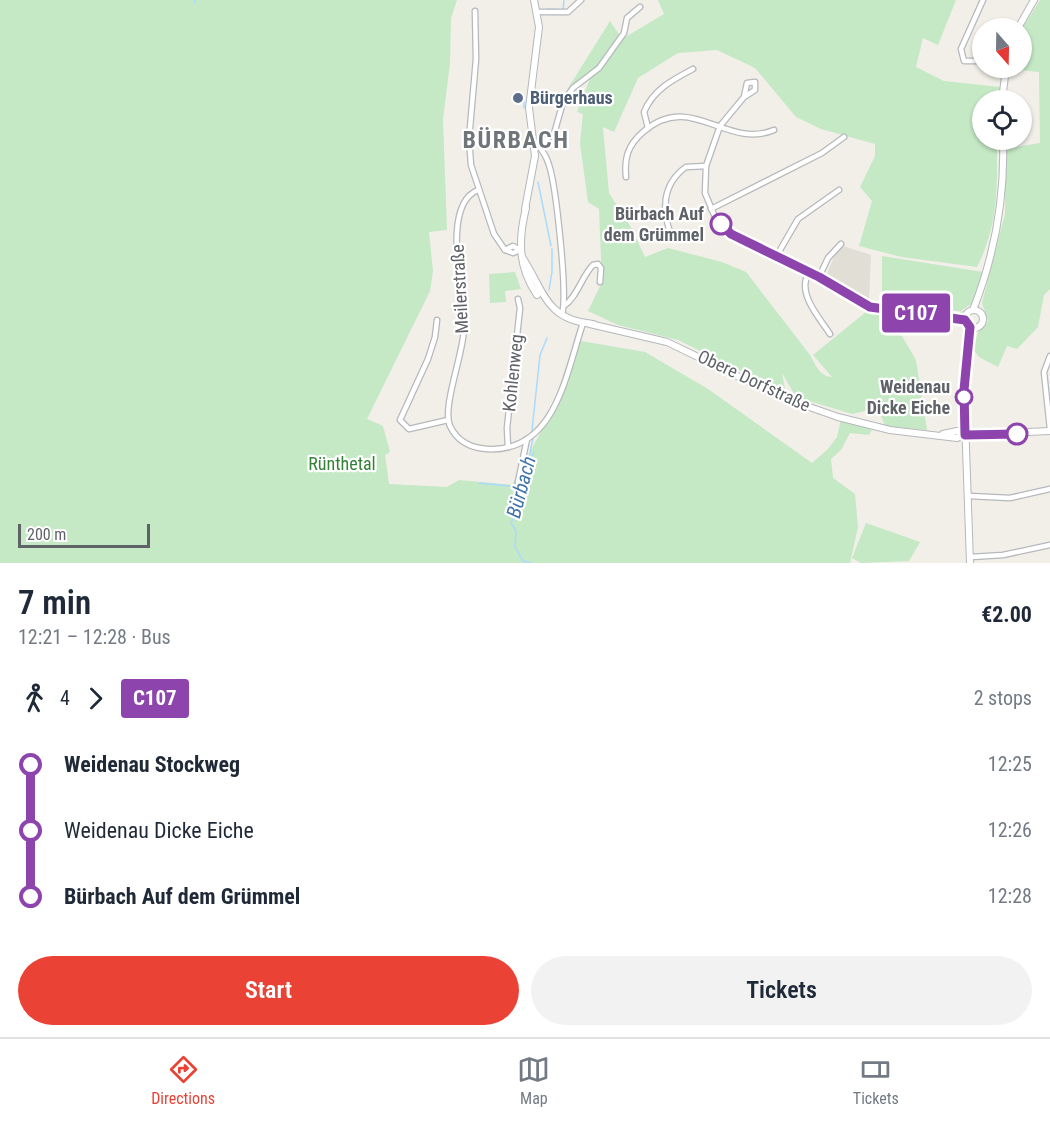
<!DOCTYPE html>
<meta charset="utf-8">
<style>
:root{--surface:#fff;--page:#f2f2f3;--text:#1f2937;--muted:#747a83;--line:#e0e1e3;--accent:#ea4335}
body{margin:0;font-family:"Roboto Condensed",sans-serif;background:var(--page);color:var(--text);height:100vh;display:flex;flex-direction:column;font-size:22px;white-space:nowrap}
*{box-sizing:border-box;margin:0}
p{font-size:20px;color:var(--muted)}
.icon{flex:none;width:33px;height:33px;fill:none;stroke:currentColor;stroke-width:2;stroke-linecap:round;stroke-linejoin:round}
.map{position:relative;height:563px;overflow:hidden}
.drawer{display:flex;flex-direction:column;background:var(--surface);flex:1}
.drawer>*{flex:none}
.badge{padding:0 12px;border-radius:4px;font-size:21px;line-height:39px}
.needle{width:39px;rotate:160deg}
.controls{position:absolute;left:972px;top:18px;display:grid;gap:12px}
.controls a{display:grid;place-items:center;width:60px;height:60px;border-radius:50%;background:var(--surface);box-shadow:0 2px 4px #0004;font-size:30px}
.scale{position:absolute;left:18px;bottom:15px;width:132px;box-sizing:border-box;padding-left:6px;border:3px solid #5f6368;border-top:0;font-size:16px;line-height:21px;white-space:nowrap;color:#5f6368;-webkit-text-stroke:4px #fff;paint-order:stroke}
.map>.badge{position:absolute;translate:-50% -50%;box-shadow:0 0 0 3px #fff}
.legs{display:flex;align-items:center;gap:9px;height:66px;padding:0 18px;font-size:20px}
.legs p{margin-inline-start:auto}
.overview{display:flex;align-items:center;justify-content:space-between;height:102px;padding:0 18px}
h1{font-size:33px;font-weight:600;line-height:45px}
.button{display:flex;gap:12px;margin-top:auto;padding:12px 18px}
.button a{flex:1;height:69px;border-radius:36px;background:var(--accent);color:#fff;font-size:24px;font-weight:600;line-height:69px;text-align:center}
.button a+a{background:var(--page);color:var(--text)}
ul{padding:0 18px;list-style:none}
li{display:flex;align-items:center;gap:21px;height:66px;font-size:22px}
li i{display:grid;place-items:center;width:9px;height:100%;margin:0 8px;background:currentColor}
li i::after{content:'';width:15px;height:15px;margin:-8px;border:4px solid;border-radius:50%;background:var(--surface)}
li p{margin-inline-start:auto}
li:first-child i{background:linear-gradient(#0000 50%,currentColor 0)}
li:last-child i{background:linear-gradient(currentColor 50%,#0000 0)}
.tabs{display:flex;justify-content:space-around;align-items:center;height:84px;border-top:2px solid var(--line);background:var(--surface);font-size:16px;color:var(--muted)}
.tabs a{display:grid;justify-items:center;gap:3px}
.tabs .current{color:var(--accent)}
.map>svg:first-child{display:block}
.education{fill:#e1ded6}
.green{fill:#c5e8c5}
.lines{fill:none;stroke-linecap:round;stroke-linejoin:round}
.stream{stroke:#aadaff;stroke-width:1.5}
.minor-casing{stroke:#b5b8bc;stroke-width:7}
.tertiary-casing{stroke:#b5b8bc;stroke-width:8}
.minor{stroke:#fff;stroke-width:4.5}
.tertiary{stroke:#fff;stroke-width:6}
.line-1-casing{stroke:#fff;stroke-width:14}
.line-1{stroke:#8e44ad;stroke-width:9}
.service-dot{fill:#5c6f8a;stroke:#fff;stroke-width:2}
.stop-1-dot{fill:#fff;stroke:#8e44ad;stroke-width:3}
.labels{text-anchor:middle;stroke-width:4.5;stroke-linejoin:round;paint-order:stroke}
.service-label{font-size:18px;font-weight:bold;fill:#4e5e75;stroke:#fff;text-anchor:start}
.stop-label{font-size:18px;font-weight:bold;fill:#5f6368;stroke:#fff;text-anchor:end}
.street-label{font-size:18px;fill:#5f6368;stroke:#fff}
.park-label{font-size:18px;fill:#348238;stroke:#fff}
.water-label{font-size:20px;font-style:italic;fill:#4174aa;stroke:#fff}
.district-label{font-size:24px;font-weight:bold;letter-spacing:1.5px;fill:#70757a;stroke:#fff}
</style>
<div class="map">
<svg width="1050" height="563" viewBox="0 0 1050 563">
<rect width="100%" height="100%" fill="#f1efe8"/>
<path class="education" d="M843 246 871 255 869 301 826 276 836 252Z"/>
<g class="green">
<path d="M0 0H457L451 18 450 63 443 119 447 230 429 232 433 271 430 291 367 419 383 426 390 452 385 455 389 484 447 487 459 480 512 485 549 417 575 340 645 352 708 389 812 463 828 449 837 437 841 419 872 430 869 435 850 433 841 450 831 459 833 478 855 494 858 527 850 563H0Z"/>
<path d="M658 0H956L938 45 923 38 916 67 944 81 1000 87 998 100H982V140H997C997 187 999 223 977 267L902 257 859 246 872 201 860 187 875 156V144L821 129 796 117 755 68 717 50 678 53 638 78 614 132 603 127 609 193 632 229 645 257 668 248 722 262 746 272 810 355C815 364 820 377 832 377L813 355 866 312 894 317 895 324 916 360 927 430 885 426 878 408 852 414 796 397 782 373 785 389 782 395 745 373 678 340 618 325 588 311 602 282 599 209 588 202 580 143 583 114 577 112 591 76 567 90 610 21 622 39 664 14Z"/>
<path d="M1040 0H1050V289L1044 295 1038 327 1017 349 1007 346 998 367 979 357 973 349 978 332 988 321 982 303 1005 214V149L1040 143 1039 72 1008 69 1022 68V29Z"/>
<path d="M882 256 983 272 971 304 961 311 882 307Z"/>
<path d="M515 272 521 289 505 291 506 302 490 303 489 274Z"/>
<path d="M866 523 920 542 909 561 861 563 852 558Z"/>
</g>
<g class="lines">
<g class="stream">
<path d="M194 3 195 0"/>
<path d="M547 9 563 10 564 0"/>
<path d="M524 101V108"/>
<path d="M538 182 551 246"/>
<path d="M549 290 552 272V249"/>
<path d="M532 430 540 355 547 338"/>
<path d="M526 469 534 452"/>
<path d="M479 483 520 487"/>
<path d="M531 563 523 561 515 547 516 531 511 523 520 501 514 496 524 482 533 438"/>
</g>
<g class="minor-casing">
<g id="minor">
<path d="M475 11 476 59 469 139 471 165 494 234 505 250 513 253 520 250"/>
<path d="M537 12H568L581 0"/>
<path d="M982 61H964L961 49 983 0"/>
<path d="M744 97 747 83 755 82V90L744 97 720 126 706 166 705 193 715 217 721 224 741 240 819 277 870 307 965 320"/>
<path d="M648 128 644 112C653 90 672 80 693 69"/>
<path d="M538 145 554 134 563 102 573 88 599 68 624 33 627 18 640 7"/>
<path d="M538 145C542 150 547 158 549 165 556 186 568 295 562 314"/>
<path d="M626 177C624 158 628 145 643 132 691 90 726 150 774 130"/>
<path d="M478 190C442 204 462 287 464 318 467 348 441 405 450 426 457 441 471 448 487 449 556 453 566 373 583 323"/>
<path d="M711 209 822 153 844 137"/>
<path d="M672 237C661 211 662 184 686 167L706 166"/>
<path d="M505 250 513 246 520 250"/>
<path d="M776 257 798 219 839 190"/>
<path d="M809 272C796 293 819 317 830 334"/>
<path d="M819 277 828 258 841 244"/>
<path d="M565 305C577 297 582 276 593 265L598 264 601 268 600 282"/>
<path d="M951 316 966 315"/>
<path d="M437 320 435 337 428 359 400 420 409 429 448 420"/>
<path d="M1050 356 1044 372 1050 429"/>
<path d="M508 447 507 428 520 308 518 299"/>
<path d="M518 482 527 439"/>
<path d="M969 496 1010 498 1050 489"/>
<path d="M971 557 1003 555 1050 545"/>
</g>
</g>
<g class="tertiary-casing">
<g id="tertiary">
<path d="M1018 28 1034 0"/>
<path d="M1002 100 1006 68"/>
<path d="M526 208C518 240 518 267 537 295"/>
<path d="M525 209 535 156 529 108 539 27 534 0"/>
<path d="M522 257C544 290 545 320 593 324"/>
<circle cx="974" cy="319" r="9"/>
<path d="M973 310C995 254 1005 200 1003 140"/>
<path d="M590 324 667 342 781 397 838 417 890 430 957 438 965 435 1050 431"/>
<path d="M970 327 964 390 970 563"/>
<path d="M943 434 957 431 965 435"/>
</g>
</g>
<use href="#minor" class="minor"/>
<use href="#tertiary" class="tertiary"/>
</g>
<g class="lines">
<g class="line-1-casing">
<path id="line-1" d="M721 224 731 234 819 277 870 307 965 320 970 327 964 390 965 435 1017 434"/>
</g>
<use href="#line-1" class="line-1"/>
</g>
<circle class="service-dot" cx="518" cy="98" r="6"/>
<g class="stop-1-dot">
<circle cx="721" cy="224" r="10"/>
<circle cx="964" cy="397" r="8"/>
<circle cx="1017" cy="434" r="10"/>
</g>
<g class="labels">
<g class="service-label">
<text x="530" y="104">Bürgerhaus</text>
</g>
<g class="stop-label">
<text x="704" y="220">Bürbach Auf<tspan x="704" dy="21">dem Grümmel</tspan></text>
<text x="950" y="393">Weidenau<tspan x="950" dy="21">Dicke Eiche</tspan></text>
</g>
<g class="street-label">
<text transform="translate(460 289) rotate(-93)" y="6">Meilerstraße</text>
<text transform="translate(513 373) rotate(-84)" y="6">Kohlenweg</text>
<text transform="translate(754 381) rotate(25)" y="6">Obere Dorfstraße</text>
</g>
<g class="park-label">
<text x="342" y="470">Rünthetal</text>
</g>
<g class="water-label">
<text transform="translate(521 487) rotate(-75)" y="7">Bürbach</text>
</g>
<g class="district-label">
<text x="516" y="148">BÜRBACH</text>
</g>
</g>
</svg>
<div class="controls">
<a><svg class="needle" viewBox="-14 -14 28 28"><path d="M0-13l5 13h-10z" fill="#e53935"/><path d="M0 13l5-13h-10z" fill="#747a83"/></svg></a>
<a><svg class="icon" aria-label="locate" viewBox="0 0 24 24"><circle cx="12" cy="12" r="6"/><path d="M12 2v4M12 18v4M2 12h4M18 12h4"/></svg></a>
</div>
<div class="scale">200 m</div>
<b class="badge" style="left:916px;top:313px;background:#8e44ad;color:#fff">C107</b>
</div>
<section class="drawer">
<div class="overview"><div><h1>7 min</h1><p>12:21 – 12:28 · Bus</p></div><b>€2.00</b></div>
<div class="legs"><svg class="icon" aria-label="walk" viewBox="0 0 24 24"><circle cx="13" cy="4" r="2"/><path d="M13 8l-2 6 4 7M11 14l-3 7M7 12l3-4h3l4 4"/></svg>4<svg class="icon" aria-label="forward" viewBox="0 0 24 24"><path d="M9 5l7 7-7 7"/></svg><b class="badge" style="background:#8e44ad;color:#fff">C107</b><p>2 stops</p></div>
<ul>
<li><i style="color:#8e44ad"></i><b>Weidenau Stockweg</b><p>12:25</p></li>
<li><i style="color:#8e44ad"></i><span>Weidenau Dicke Eiche</span><p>12:26</p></li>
<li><i style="color:#8e44ad"></i><b>Bürbach Auf dem Grümmel</b><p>12:28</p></li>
</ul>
<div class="button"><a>Start</a><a>Tickets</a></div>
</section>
<nav class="tabs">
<a class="current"><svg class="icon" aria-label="directions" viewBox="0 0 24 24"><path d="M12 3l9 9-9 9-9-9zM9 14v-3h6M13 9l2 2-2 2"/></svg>Directions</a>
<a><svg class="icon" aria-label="map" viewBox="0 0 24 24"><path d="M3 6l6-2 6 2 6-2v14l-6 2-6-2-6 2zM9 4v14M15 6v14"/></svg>Map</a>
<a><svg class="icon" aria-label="tickets" viewBox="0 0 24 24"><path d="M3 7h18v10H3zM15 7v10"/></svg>Tickets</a>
</nav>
